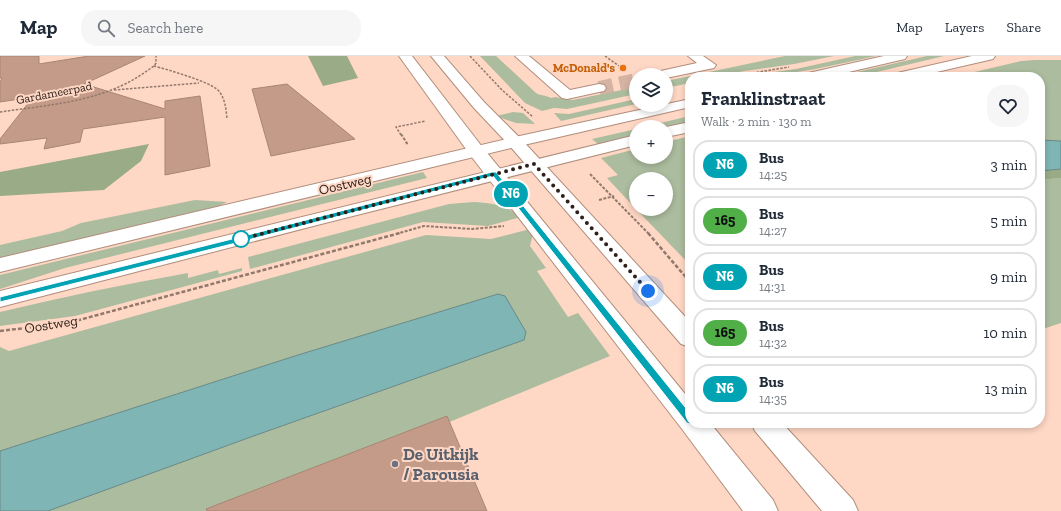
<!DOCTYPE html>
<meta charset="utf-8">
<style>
:root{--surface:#fff;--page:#f6f6f7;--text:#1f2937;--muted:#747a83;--line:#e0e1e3}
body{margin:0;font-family:"Zilla Slab",serif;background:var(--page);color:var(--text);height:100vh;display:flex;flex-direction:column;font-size:15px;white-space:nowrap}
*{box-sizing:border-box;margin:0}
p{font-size:13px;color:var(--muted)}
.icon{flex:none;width:22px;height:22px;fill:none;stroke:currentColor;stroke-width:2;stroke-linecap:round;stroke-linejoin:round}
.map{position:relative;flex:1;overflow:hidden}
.details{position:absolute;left:685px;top:16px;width:360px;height:356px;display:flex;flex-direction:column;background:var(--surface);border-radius:16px;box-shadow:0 2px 6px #0003}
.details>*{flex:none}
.badge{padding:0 8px;border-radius:13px;font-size:14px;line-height:26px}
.buttons{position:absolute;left:629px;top:12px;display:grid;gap:8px}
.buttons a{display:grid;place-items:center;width:44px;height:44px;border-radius:50%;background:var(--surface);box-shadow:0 2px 6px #0003;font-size:20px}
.you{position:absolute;width:20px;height:20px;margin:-10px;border:3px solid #fff;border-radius:50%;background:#1a73e8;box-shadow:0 0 0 6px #1a73e833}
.map>.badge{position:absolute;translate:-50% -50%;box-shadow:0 0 0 2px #fff}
.round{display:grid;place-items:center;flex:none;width:42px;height:42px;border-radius:16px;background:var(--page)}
.headline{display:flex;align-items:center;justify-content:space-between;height:68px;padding:0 16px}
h1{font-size:19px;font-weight:800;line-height:30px}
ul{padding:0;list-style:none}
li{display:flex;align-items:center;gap:12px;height:50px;margin:0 8px 6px;padding:0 8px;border:2px solid var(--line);border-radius:16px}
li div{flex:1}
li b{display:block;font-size:15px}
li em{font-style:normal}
li .badge{min-width:44px;font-weight:700;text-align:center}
header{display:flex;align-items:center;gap:24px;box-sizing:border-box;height:56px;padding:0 20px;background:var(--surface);border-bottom:1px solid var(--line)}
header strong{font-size:19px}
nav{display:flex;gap:22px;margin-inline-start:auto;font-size:14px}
.search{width:280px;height:36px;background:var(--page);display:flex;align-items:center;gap:10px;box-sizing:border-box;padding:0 14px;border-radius:16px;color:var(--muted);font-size:15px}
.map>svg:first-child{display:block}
.green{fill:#acbc9e}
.forest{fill:#99ac87}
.water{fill:#80b5b5;stroke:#678986}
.building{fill:#c39b88;stroke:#a88574}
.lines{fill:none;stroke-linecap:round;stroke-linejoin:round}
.minor-tunnel{stroke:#d4b3a3;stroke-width:14;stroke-dasharray:14 7;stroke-linecap:butt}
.minor-casing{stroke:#b18e7c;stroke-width:2}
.major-casing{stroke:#b18e7c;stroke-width:2}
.path-far2{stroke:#92796c;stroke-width:1.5;stroke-dasharray:2.5 1.5;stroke-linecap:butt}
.path-far1{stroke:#92796c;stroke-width:2;stroke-dasharray:3 1.5;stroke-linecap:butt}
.path{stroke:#92796c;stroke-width:2.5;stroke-dasharray:4 2;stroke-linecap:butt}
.minor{fill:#fff;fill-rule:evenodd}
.major{fill:#fff;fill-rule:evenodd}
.line{fill:#00a3b4;stroke:#fff}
.walk{stroke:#2e211a;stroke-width:4;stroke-dasharray:0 7.2}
.food-dot{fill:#e8710a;stroke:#fed7c5;stroke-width:1.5}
.stop-dot{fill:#fff;stroke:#00a3b4;stroke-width:2}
.worship-dot{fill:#6b7280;stroke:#fed7c5;stroke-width:1.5}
.labels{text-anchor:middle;stroke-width:4;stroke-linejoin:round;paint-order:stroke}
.far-food-label{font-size:12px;font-weight:bold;fill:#c56008;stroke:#fed7c5;text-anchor:end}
.far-street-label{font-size:12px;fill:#2e211a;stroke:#fed7c5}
.street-label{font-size:14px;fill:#2e211a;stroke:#fed7c5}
.near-worship-label{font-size:17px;font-weight:bold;fill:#5b616d;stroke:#fed7c5;text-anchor:start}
</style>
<header>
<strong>Map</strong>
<div class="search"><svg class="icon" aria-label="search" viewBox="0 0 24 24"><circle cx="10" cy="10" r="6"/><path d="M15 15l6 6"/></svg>Search here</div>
<nav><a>Map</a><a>Layers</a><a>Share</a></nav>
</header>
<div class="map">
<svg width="1061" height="455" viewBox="0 0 1061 455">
<rect width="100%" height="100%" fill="#fed7c5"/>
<g class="green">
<path d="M480 0H496L536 37C541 40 546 39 551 42L555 41 573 44 636 31V38L567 53 554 52 542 55 525 47Z"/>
<path d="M785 0H834L794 8 744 15 716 21H690V27L666 32V25Z"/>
<path d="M855 0H876C830 10 786 21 739 21L796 13Z"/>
<path d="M927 0H944L856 21H835Z"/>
<path d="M1035 4H1061V85L1040 84V21H953L1021 5Z"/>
<path d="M636 43V48L561 65 554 57 569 58Z"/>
<path d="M513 56 523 57 535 68 516 67 496 60Z"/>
<path d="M690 60V66L666 71H643Z"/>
<path d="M636 73V79L598 88 592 83Z"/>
<path d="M690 80V209L636 153H666V123H636V153L607 122 618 119 601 102 636 93V101H666V86Z"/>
<path d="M423 116 427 122 65 212 0 233V219Z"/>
<path d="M1061 122V267L1040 274V124Z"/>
<path d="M195 144 227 146 219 150 0 202V189L62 175 81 167Z"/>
<path d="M474 146C491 147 507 149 521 161L488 170 423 166 250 213 248 201 449 148Z"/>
<path d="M530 173 533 178 530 190 546 212 537 215 568 261 578 257 610 300 447 367 217 455H48L248 382 524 284 498 238 298 299 0 395V291L9 295 426 179 491 183Z"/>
<path d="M242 212V215L75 260 0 270V256C62 241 125 228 188 217V222L218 214 219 218Z"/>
</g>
<g class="forest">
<path d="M308 0H347L358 22 323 30Z"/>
<path d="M149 88 141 105 104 134 0 140V116Z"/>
<path d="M1061 113V122L1040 124V115Z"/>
</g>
<g class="water">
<path d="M1040 84 1061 85V113L1040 115Z"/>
<path d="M498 238 505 240 526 276 524 284 248 382 48 455H0V395L298 299Z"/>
</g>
<g class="building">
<path d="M0 0H39V8L89 0H145L84 28 165 53V45L200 40 210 110 165 119V61L83 73 80 86 44 93 47 82 0 88V83L33 41 0 46V26L2 22H0Z"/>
<path d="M287 28 355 83 271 100 252 33Z"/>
<path d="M447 360 487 455H207L206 453Z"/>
</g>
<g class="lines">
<path class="minor-tunnel" d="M599 32 636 24"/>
<g class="minor-casing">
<g id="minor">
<path d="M399 0H412L483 92 690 344V367H710L773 444 778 455H743L682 373 471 100Z"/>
<path d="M431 0H444L484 46 521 83 690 266V291L681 288 509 89 474 52Z"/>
<path d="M515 0H529L570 34 599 28 604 29 606 32 604 35 599 36 567 43 562 42Z"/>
<path d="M688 0H703L716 9 714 12 666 22V19H654L656 16 697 7Z"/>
<path d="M751 367H782L853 444 858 455H822L755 375Z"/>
</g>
</g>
<g class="major-casing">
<g id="major">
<path d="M884 0H907L905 3 827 21H802L804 18Z"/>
<path d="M972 0H995L993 3 915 21H891L893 18Z"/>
<path d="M690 43V51L515 91 0 216V202L515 81Z"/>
<path d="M690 66V76L666 81V71Z"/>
<path d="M636 79V89L325 167 0 251V235Z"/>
</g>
</g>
<g class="path-far2">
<path d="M470 0 502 34 533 61"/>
<path d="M605 0 619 10"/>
<path d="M154 10C166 13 210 26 218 34 225 42 226 52 227 63"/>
<path d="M729 21 789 11"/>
<path d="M114 34 199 27"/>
<path d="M0 56C41 50 85 47 123 29 134 24 144 17 154 10L156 7V0"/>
<path d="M401 79 396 71 426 65"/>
</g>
<g class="path-far1">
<path d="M401 78 408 89"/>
<path d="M590 118 649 178"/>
<path d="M599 144 614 140"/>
<path d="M396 178 424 170 472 173 504 170"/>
</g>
<g class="path">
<path d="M648 177 690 226"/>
<path d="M0 275 68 267 400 177"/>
</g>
<use href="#minor" class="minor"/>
<use href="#major" class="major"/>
</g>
<path class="line" d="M492 116H496L693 361 695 364 693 367 690 368 687 367 493 120 240 186 0 246V241L240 181Z"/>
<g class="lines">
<path class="walk" d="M241 183 534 108 648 235"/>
</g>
<circle class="food-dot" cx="623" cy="12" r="4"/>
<circle class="stop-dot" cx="241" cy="183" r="8"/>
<circle class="worship-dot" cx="395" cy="408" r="4"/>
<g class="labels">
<g class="far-food-label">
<text x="615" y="16">McDonald's</text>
</g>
<g class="far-street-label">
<text transform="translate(54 37) rotate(-11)" y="4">Gardameerpad</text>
</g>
<g class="street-label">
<text transform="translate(345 128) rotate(-13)" y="5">Oostweg</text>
<text transform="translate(51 268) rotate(-9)" y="5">Oostweg</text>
</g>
<g class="near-worship-label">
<text x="403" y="404">De Uitkijk<tspan x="403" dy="20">/ Parousia</tspan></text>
</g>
</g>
</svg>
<div class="buttons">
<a><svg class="icon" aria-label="layers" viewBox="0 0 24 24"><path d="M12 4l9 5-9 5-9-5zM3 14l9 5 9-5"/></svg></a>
<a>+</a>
<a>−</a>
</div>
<div class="you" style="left:648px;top:235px"></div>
<b class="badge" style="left:511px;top:138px;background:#00a3b4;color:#fff">N6</b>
<section class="details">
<div class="headline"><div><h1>Franklinstraat</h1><p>Walk · 2 min · 130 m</p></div><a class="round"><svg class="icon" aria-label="heart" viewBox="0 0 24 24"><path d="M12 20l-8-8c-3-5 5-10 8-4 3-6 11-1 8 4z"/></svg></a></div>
<ul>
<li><span class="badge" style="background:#00a3b4;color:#fff">N6</span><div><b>Bus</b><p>14:25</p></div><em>3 min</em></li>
<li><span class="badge" style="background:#50af46;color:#111">165</span><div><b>Bus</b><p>14:27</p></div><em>5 min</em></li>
<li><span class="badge" style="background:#00a3b4;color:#fff">N6</span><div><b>Bus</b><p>14:31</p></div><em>9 min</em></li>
<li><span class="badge" style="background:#50af46;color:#111">165</span><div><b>Bus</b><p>14:32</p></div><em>10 min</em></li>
<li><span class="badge" style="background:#00a3b4;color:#fff">N6</span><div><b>Bus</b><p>14:35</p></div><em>13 min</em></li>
</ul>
</section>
</div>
